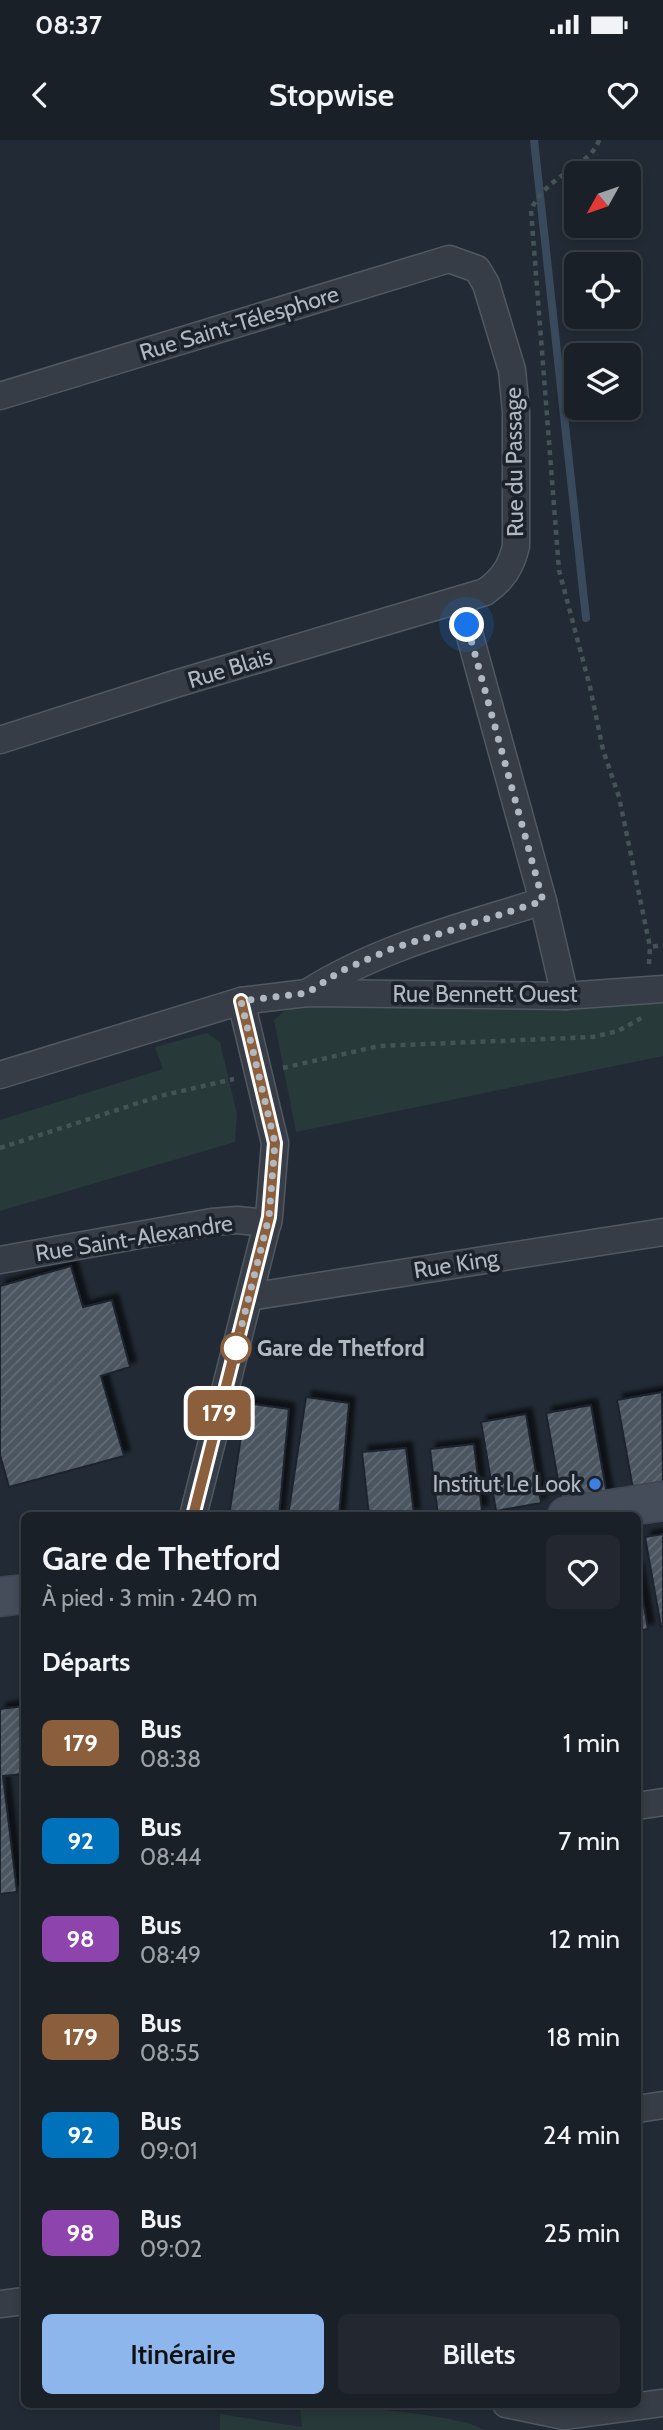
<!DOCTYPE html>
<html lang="fr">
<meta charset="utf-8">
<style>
:root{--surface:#1a2028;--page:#232830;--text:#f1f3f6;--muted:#9fa3a8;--line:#383e45;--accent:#8cb6ec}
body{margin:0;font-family:Cabin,sans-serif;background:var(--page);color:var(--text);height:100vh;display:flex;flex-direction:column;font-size:26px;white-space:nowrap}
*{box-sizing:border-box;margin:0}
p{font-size:23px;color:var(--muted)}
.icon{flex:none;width:38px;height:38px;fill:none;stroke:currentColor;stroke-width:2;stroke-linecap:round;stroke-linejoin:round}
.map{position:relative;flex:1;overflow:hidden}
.side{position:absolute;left:21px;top:1372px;width:620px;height:896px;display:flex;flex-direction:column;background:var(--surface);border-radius:10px;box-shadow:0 4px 10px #0003,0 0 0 2px var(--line)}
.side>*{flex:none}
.badge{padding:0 14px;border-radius:10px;font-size:24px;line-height:46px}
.needle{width:46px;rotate:230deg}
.buttons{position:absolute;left:564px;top:21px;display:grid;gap:14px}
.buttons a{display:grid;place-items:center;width:77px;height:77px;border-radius:10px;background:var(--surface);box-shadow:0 4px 10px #0003,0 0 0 2px var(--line);font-size:35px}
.you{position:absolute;width:35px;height:35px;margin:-18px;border:5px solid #fff;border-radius:50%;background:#1a73e8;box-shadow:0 0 0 10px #1a73e833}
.map>.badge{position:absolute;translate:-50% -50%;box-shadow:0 0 0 4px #fff}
h2{padding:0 21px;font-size:26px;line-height:63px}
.round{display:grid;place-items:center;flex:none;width:74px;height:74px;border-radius:10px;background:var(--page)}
.head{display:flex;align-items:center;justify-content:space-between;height:119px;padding:0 21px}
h1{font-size:33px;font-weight:600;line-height:52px}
.action{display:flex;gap:14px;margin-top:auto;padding:14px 21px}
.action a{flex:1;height:80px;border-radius:10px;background:var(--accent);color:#111;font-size:28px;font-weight:600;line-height:80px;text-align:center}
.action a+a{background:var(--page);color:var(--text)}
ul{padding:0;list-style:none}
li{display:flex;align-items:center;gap:21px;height:98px;padding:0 21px}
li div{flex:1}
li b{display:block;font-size:26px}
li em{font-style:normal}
li .badge{min-width:77px;font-weight:700;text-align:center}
.status{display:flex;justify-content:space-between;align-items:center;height:49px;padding:0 35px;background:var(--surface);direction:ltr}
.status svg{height:19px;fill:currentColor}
header{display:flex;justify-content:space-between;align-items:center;height:91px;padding:0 21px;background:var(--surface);font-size:32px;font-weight:600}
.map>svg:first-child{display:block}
.park{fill:#273938}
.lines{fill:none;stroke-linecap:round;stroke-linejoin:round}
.stream{stroke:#394a5d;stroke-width:8}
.building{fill:url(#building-hatch);stroke:#1d242d;stroke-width:2;filter:url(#shadow)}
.street-casing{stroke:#505861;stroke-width:29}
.secondary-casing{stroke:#3f464f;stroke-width:41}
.path{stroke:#445456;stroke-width:4.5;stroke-dasharray:5 5;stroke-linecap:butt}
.street{stroke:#363d46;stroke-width:26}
.secondary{stroke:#444d59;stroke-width:38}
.line-casing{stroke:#fff;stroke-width:16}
.line{stroke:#8b5e3c;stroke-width:10}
.walk{stroke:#b0b8c2;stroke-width:7;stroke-dasharray:0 12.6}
.stop-dot{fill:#fff;stroke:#8b5e3c;stroke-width:3.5}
.shop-dot{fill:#3f7fe0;stroke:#1b222b;stroke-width:2.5}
.labels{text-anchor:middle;stroke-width:7;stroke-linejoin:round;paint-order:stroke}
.street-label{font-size:23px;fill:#b0b8c2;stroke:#1b222b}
.stop-label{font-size:23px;font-weight:bold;fill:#b0b8c2;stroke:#1b222b;text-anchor:start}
.poi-label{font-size:23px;fill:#b0b8c2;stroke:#1b222b;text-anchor:end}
</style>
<div class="status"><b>08:37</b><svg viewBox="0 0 49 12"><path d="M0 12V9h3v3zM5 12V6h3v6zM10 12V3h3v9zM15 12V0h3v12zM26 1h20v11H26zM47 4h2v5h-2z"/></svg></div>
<header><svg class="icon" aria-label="back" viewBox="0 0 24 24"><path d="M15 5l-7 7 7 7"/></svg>Stopwise<svg class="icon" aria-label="heart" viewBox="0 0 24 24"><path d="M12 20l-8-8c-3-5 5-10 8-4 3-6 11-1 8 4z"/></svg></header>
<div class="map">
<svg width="663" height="2290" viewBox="0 0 663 2290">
<defs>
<pattern id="building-hatch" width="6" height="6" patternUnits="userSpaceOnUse" patternTransform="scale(1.75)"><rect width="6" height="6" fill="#4b5661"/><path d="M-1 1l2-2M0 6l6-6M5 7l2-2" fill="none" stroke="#626c76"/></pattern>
<filter id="shadow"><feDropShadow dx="6" dy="-6" stdDeviation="2" flood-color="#0009"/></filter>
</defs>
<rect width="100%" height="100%" fill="#222b35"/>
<g class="park">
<path d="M663 861V916L296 992 274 880 295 862Z"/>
<path d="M207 893 220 902 237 974 235 1002 0 1071V980L163 929 155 907Z"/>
<path d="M300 2265C331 2264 463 2274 484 2290H220V2274L302 2287Z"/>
</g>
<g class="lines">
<path class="stream" d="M534 0 586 478"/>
</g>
<g class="building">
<path d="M71 1126 83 1167 112 1160 130 1227 101 1236 124 1316 9 1347 0 1315V1146Z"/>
<path d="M662 1252 663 1344 633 1349 617 1260Z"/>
<path d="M306 1257 349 1263 339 1376H288Z"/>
<path d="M246 1263 289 1269 279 1376H229Z"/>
<path d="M591 1265 607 1355 562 1362 546 1273Z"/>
<path d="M526 1274 541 1363 496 1371 481 1282Z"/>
<path d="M474 1304 482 1371 438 1376 430 1309Z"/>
<path d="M406 1308 414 1374 369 1376 362 1312Z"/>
<path d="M663 1394V1486L661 1487 645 1397Z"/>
<path d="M637 1427 648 1489 637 1491Z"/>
<path d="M24 1566V1634L3 1636 17 1752 0 1754V1569Z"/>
</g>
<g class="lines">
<g class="street-casing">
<g id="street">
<path d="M0 256 449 119 477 129 486 144 512 230 516 272V406C511 427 503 439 485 452L175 544 0 600"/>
<path d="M460 460 543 761 565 856"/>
<path d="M307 853C379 807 462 787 543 761"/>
<path d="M0 935 241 861 307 853 565 856 663 849"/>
<path d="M0 1120 212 1082 237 1080 268 1083"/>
<path d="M249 1157 663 1092"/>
<path d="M193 1376 269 1077 275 1003 241 861"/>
<path d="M637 1666 663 1662"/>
<path d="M637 1969 663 1965"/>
<path d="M0 2164 24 2161"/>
<path d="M506 2264 564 2276 663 2263"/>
</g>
</g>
<g class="secondary-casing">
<g id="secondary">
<path d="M567 1376 663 1361"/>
<path d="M0 1457 24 1454"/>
</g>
</g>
<g class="path">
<path d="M599 0C592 25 546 35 531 70L559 430 590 547 603 610 619 657 650 807"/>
<path d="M649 824 650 807 663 805"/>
<path d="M283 928 379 906 593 897 618 891 645 876"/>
<path d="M0 1008 160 956 234 939"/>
</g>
<use href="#street" class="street"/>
<use href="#secondary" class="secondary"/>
</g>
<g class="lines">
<g class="line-casing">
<path id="line" d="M193 1376 269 1077 275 1003 241 861"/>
</g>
<use href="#line" class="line"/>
<path class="walk" d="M236 1208 269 1077 275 1003 241 861 307 853 341 831 391 809 543 761 467 485"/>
</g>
<circle class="stop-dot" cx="236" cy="1208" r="14"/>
<circle class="shop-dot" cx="595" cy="1344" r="7"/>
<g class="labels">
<g class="street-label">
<text transform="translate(239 183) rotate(-17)" y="8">Rue Saint-Télesphore</text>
<text transform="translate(514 322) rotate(-91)" y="8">Rue du Passage</text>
<text transform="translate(230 528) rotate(-17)" y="8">Rue Blais</text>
<text x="485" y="862">Rue Bennett Ouest</text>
<text transform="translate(134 1098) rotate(-9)" y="8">Rue Saint-Alexandre</text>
<text transform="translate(456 1124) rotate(-9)" y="8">Rue King</text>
</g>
<g class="stop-label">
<text x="257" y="1216">Gare de Thetford</text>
</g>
<g class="poi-label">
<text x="581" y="1352">Institut Le Look</text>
</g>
</g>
</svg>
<div class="buttons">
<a><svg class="needle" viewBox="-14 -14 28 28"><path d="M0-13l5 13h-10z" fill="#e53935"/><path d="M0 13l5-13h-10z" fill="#9fa3a8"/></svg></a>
<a><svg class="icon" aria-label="locate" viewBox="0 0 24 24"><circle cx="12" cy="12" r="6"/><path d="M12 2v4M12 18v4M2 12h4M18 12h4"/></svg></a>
<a><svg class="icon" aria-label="layers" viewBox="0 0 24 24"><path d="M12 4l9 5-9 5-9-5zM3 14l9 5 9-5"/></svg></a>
</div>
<div class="you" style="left:467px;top:485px"></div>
<b class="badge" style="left:219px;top:1273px;background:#8b5e3c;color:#fff">179</b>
<section class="side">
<div class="head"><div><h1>Gare de Thetford</h1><p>À pied · 3 min · 240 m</p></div><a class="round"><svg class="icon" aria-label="heart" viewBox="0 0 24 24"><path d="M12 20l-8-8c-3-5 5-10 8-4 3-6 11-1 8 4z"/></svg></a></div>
<h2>Départs</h2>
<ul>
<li><span class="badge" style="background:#8b5e3c;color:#fff">179</span><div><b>Bus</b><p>08:38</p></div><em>1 min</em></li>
<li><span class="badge" style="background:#0072bc;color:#fff">92</span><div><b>Bus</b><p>08:44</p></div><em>7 min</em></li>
<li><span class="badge" style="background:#8e44ad;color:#fff">98</span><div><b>Bus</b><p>08:49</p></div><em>12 min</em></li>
<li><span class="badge" style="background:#8b5e3c;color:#fff">179</span><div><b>Bus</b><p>08:55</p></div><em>18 min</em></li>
<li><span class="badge" style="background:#0072bc;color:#fff">92</span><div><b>Bus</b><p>09:01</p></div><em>24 min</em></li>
<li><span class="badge" style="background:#8e44ad;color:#fff">98</span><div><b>Bus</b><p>09:02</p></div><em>25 min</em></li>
</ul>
<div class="action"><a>Itinéraire</a><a>Billets</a></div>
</section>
</div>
